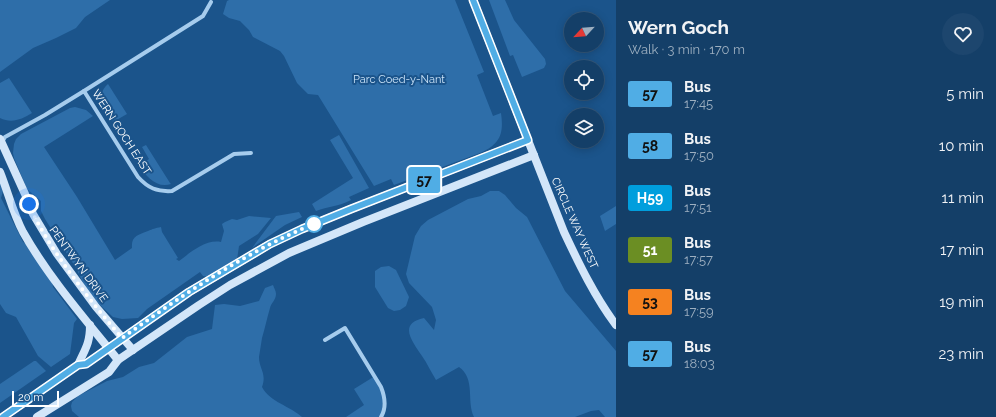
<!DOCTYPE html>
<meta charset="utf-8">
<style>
:root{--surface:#143f68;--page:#1d466e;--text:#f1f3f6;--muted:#9dafc0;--line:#33587c}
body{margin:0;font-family:Raleway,sans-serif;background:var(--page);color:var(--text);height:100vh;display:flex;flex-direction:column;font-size:15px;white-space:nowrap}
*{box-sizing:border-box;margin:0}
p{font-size:13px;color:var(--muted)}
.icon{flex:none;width:22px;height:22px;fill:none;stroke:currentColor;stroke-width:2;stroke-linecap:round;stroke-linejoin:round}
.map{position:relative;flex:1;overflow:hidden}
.drawer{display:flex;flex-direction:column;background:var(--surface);width:380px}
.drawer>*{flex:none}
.badge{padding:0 8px;border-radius:3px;font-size:14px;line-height:26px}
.needle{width:26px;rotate:244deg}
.tools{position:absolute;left:564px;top:12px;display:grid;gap:8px}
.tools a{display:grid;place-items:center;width:40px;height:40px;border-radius:50%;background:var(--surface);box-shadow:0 2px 10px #0003,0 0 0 1px var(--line);font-size:20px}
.scale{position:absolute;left:12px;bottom:10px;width:47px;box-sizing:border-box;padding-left:4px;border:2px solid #fff;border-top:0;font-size:11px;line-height:14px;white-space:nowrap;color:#fff;-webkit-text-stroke:3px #1b548b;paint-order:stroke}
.you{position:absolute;width:20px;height:20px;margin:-10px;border:3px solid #fff;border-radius:50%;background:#1a73e8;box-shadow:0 0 0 6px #1a73e833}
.map>.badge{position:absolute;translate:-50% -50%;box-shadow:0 0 0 2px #fff}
.round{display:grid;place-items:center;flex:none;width:42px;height:42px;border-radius:21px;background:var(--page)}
.summary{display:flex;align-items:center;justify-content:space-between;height:68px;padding:0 12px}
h1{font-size:19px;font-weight:700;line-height:30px}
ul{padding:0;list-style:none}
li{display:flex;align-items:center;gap:12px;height:52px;padding:0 12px}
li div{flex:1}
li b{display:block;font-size:15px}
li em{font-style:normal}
li .badge{min-width:44px;font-weight:700;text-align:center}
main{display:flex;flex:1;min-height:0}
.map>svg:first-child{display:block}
.green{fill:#2e6ea9}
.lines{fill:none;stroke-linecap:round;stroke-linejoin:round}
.street{stroke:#a6cced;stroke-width:4}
.secondary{stroke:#d3e6f9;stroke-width:8}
.line-casing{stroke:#fff;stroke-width:9}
.line{stroke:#50ade5;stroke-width:6}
.walk{stroke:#fff;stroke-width:4;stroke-dasharray:0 7.2}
.stop-dot{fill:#fff;stroke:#50ade5;stroke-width:2}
.labels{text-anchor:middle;stroke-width:4;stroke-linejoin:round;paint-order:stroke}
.park-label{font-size:11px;fill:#cce4f9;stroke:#1b548b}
.street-label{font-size:11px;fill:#fff;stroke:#1b548b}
</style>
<main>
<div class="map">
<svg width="616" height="417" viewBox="0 0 616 417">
<rect width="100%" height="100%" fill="#1b548b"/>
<g class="green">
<path d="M0 0H110L85 17 76 28 56 38 33 48 0 72Z"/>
<path d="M229 0H455L484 72 477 75 493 116 501 113C504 134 500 144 480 153L394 185 391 179 374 186 318 95 308 94 297 83 284 56 280 51 253 37 249 30 240 21 229 18 223 14 227 1Z"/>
<path d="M489 0H505L514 20 545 59 546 64 544 68 522 77 513 55 510 56Z"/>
<path d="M9 78 32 113C22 119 12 124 0 118V83Z"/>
<path d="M108 84 127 114 113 122C107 112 94 95 108 84Z"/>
<path d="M75 107 86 110 93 116 44 147 77 197 115 260 132 248C131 236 138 235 148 231 153 229 155 228 161 227L162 232 178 258 176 259 179 261C190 253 205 239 221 242L224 231 222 224 225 222 232 219 237 220 249 216 271 218 258 234 239 246 237 260 213 278 203 276 200 272 147 309 138 318 122 319 113 317 102 307 90 294 85 287 76 268 45 219 41 211V201L27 189 14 158 13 153 14 144 16 139 21 134 70 108Z"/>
<path d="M339 135 369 188 349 197 351 200C338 207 328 206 316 211L312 204 353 178 330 140Z"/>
<path d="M146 145 170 183 171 184C157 189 146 176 139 166L149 159 142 147Z"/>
<path d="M0 179 3 191 1 198 23 242 26 244 52 281 53 287 77 319 74 323 70 354 51 367 38 356 16 317 6 313 0 304Z"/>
<path d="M490 191H499L505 195 516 208 527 217 565 291 616 351V417H605L599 410 591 411 575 417H474C466 401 476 379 459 367L436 380C431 372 427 363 422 356 413 342 397 324 424 318L434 330 436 320 432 307 409 283 406 274 415 236 421 226 428 220 468 199 481 196Z"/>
<path d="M616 206V224L605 231 600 216Z"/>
<path d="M299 212 302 217 285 225 252 248 276 216Z"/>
<path d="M389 266 396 270 409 297 406 306 400 310 394 311 388 308 375 287V271L381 267Z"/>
<path d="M273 285C274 288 276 291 276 294 276 300 271 303 270 308 267 318 265 328 262 338 261 344 260 351 259 357 259 369 267 373 262 387 270 402 290 406 302 417H79L72 411 71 406 72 402 78 396 107 381 123 377 139 367 154 363 187 337 212 329 215 305 224 304 240 306 259 301 265 288Z"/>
<path d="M34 361H36L46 371 0 403V384Z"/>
<path d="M375 376 384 394 381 417H346L364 405 354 389Z"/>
</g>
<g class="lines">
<g class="street">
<path d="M84 91 203 16 211 2"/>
<path d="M2 142 5 137 45 115 84 91 138 177C148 188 157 192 172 191L234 154 251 153"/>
<path d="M325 340 345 328 381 387C385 397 387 407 381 417"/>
</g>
<g class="secondary">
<path d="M473 0 564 232C579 264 595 297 616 325"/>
<path d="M0 139 25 194 33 214 57 254 96 307 133 350"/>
<path d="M0 172C8 192 13 213 23 232 49 278 85 319 118 360"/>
<path d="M78 365C85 349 90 344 90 325"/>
<path d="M3 417 78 365 86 364 189 292 270 244 302 229 351 209 528 140"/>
<path d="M37 417 109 372 118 360 199 305 230 285 289 253 363 222 534 155"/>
</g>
</g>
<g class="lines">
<g class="line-casing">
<path id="line" d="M3 417 78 365 86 364 189 292 270 244 302 229 351 209 528 140 473 0"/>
</g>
<use href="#line" class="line"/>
<path class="walk" d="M29 204C34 218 42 230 49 242 71 276 96 308 122 338 183 295 245 252 314 224"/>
</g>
<circle class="stop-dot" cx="314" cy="224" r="8"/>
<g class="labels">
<g class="park-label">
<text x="399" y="83">Parc Coed-y-Nant</text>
</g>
<g class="street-label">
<text transform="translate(122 132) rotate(57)" y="4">WERN GOCH EAST</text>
<text transform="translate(575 223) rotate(66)" y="4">CIRCLE WAY WEST</text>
<text transform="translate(79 264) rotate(54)" y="4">PENTWYN DRIVE</text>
</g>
</g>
</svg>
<div class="tools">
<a><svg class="needle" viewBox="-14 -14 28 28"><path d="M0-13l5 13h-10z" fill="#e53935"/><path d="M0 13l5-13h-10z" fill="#9dafc0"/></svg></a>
<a><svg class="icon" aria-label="locate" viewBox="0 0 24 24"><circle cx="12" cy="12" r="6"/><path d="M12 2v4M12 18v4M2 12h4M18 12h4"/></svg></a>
<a><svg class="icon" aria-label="layers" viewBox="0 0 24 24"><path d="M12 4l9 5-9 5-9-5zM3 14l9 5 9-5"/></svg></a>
</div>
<div class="scale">20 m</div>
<div class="you" style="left:29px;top:204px"></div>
<b class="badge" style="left:424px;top:180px;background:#50ade5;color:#111">57</b>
</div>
<section class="drawer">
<div class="summary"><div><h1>Wern Goch</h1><p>Walk · 3 min · 170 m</p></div><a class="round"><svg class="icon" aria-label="heart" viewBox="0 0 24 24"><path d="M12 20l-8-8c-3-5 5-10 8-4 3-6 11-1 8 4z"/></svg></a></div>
<ul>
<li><span class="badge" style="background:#50ade5;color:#111">57</span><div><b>Bus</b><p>17:45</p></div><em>5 min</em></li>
<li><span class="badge" style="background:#50ade5;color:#111">58</span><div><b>Bus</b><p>17:50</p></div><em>10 min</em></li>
<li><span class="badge" style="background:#009edd;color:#fff">H59</span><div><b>Bus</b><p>17:51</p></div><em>11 min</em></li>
<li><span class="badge" style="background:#6b8e23;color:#fff">51</span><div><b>Bus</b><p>17:57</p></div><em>17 min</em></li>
<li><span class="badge" style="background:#f58220;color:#111">53</span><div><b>Bus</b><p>17:59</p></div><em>19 min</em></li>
<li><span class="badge" style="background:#50ade5;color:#111">57</span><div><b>Bus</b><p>18:03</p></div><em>23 min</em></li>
</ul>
</section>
</main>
